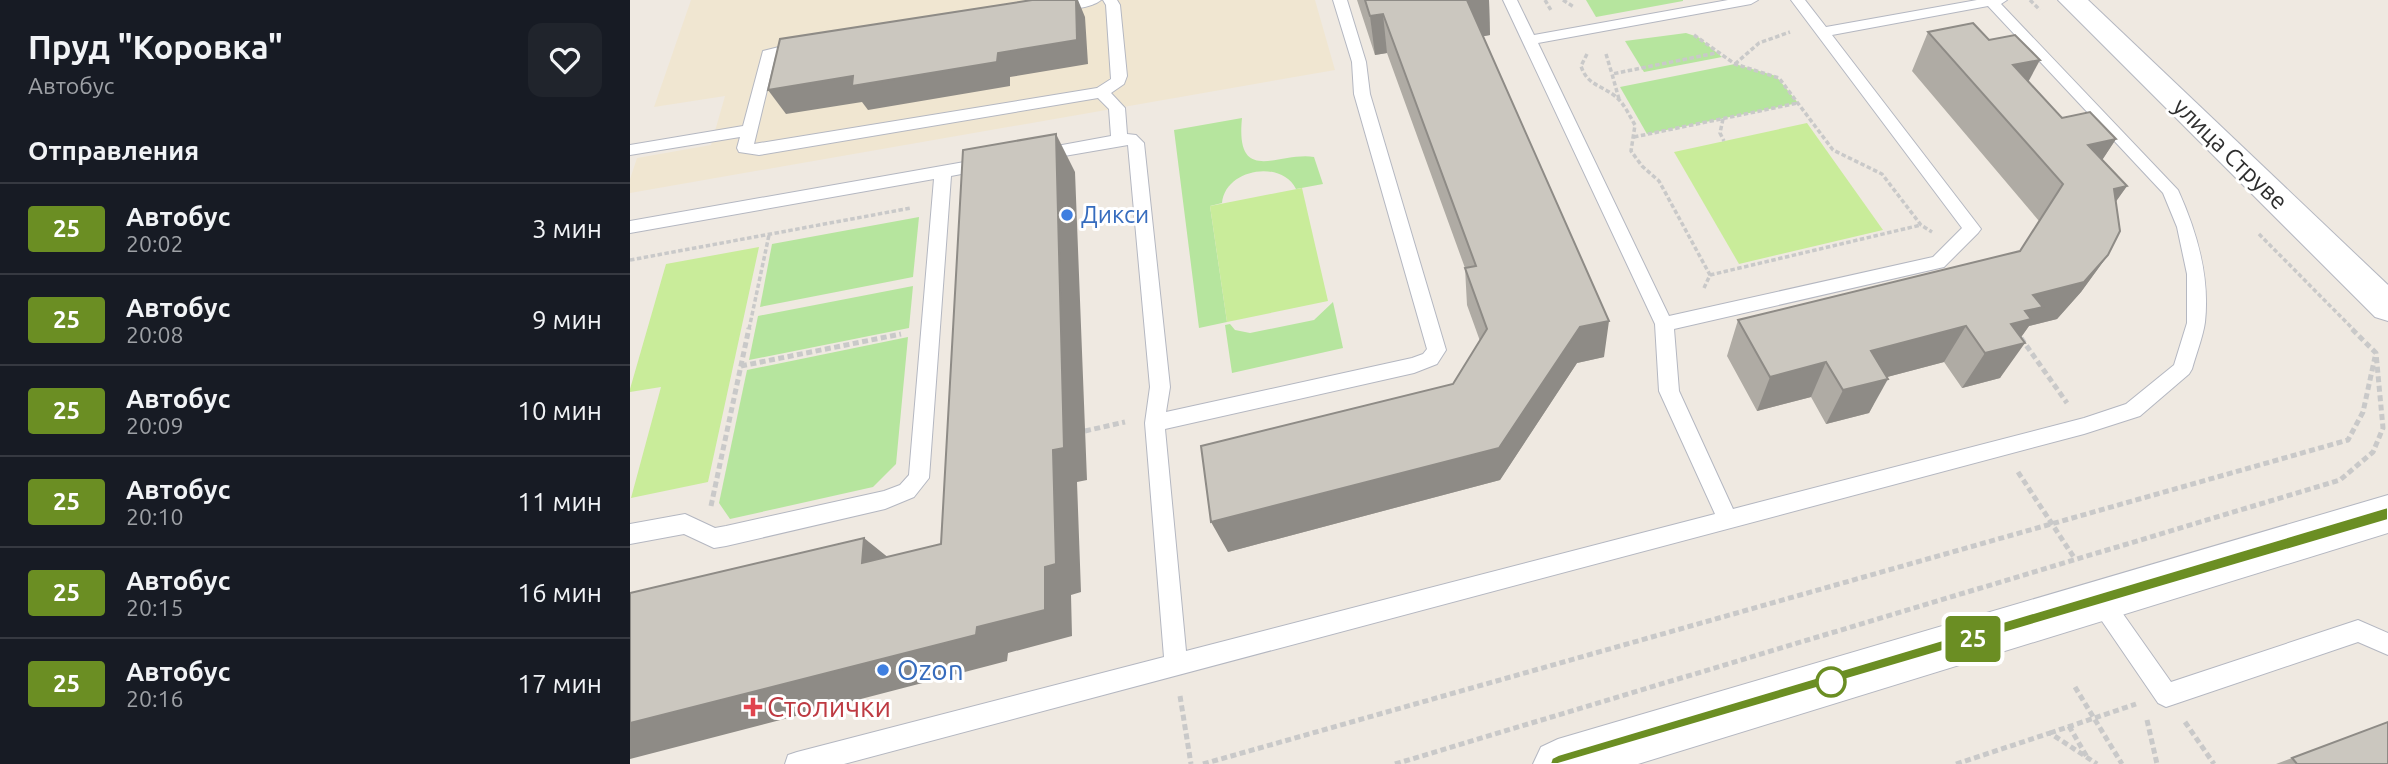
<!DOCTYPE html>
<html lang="ru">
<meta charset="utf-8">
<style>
:root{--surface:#171b24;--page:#20242c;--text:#f1f3f6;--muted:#9ea1a6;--line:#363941}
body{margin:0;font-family:Ubuntu,sans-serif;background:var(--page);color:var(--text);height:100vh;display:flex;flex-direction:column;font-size:26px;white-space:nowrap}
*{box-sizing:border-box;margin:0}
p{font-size:23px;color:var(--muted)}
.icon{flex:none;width:38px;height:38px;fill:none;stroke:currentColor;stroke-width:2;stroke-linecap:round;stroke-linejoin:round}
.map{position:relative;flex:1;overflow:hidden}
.drawer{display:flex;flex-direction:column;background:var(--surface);width:630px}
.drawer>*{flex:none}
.badge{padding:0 14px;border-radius:5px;font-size:24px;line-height:46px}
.map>.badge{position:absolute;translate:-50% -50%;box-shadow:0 0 0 4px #fff}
h2{padding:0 28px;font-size:26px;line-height:63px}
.round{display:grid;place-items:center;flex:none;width:74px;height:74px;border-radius:14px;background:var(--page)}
.headline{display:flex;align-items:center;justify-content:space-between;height:119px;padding:0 28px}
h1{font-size:33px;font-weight:700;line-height:52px}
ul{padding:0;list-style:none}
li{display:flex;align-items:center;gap:21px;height:91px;padding:0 28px;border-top:2px solid var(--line)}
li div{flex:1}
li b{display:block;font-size:26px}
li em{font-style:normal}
li .badge{min-width:77px;font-weight:700;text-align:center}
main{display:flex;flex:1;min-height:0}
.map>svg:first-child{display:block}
.education{fill:#f0e6d1}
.green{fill:#b6e59e}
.pitch{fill:#c9ec9a}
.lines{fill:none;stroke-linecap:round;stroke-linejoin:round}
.lane-casing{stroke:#b4b7c1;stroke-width:2}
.street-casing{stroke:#b4b7c1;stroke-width:2}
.secondary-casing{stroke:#b4b7c1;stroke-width:2}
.path-far1{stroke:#c9c9c9;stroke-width:3.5;stroke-dasharray:4.5 2.5;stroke-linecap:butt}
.path{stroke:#c9c9c9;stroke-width:5;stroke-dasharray:6 3.5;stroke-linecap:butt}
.lane{fill:#fff;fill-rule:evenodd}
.street{fill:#fff;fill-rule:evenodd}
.secondary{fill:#fff;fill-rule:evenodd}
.wall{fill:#afaba4}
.shaded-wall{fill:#8e8b86}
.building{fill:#cbc7bf;stroke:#8e8b86;stroke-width:2}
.line{fill:#6b8e23;stroke:#fff;stroke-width:2}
.shop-dot{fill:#3f7fe0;stroke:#fff;stroke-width:2.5}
.stop-dot{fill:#fff;stroke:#6b8e23;stroke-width:3.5}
.health-dot{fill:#e0444e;stroke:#fff;stroke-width:2.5}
.labels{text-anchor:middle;stroke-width:6;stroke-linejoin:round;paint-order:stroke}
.street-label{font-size:24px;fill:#2e2e2e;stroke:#fff}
.shop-label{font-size:24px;fill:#366cbe;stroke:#fff;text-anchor:start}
.near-shop-label{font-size:28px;fill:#366cbe;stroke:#fff;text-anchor:start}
.near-health-label{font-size:28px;fill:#be3a42;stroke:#fff;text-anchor:start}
</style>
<main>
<section class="drawer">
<div class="headline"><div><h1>Пруд &quot;Коровка&quot;</h1><p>Автобус</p></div><a class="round"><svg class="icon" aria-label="heart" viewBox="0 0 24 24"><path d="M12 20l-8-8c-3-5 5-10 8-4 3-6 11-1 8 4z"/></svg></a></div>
<h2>Отправления</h2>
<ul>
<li><span class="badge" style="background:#6b8e23;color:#fff">25</span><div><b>Автобус</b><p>20:02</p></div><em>3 мин</em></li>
<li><span class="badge" style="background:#6b8e23;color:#fff">25</span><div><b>Автобус</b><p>20:08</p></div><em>9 мин</em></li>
<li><span class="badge" style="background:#6b8e23;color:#fff">25</span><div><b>Автобус</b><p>20:09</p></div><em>10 мин</em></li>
<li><span class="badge" style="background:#6b8e23;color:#fff">25</span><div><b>Автобус</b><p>20:10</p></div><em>11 мин</em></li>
<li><span class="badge" style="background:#6b8e23;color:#fff">25</span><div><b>Автобус</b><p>20:15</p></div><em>16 мин</em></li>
<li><span class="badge" style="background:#6b8e23;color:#fff">25</span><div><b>Автобус</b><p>20:16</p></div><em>17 мин</em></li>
</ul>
</section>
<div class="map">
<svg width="1758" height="764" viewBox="0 0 1758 764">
<rect width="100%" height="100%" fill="#efe9e1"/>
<path class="education" d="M61 0H685L705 70 0 193V179L7 158 81 145 95 96 24 107Z"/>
<g class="green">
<path d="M956 0H1053V1L966 17Z"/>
<path d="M1056 33 1068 37 1092 57 1014 72 995 41Z"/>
<path d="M1105 64 1146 76 1168 103 1017 134 990 87Z"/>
<path d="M612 118C605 187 650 151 684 157L693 184 666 189C651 159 595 169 592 203L580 206 597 322 569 328 544 130Z"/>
<path d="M289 217 283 277 130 307 142 244Z"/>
<path d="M283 286 279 328 119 360 128 316Z"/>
<path d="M703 302 713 348 602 373 595 325 600 324 605 330 620 333 684 320Z"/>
<path d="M278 337 266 464 243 487 100 519 89 503 117 370Z"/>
</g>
<g class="pitch">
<path d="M1177 123 1253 230 1109 264 1044 152Z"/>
<path d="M672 188 698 301 597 322 580 206Z"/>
<path d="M129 247 78 482 1 498 31 387 0 392V389L36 264Z"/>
</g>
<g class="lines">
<g class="lane-casing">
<g id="lane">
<path d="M436 0H471C462 8 426 14 417 6L419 3Z"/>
<path d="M473 0H487L490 5 497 76 494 84 481 93 495 108 497 134 506 135 514 143 540 387 536 412 782 358 793 354 797 349 724 94 722 62 703 0H717L736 62 740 94 816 350 807 364 784 373 535 429 556 651 1085 514 1029 391 1025 324 873 0H887L904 35 1098 0H1128L1121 4 908 43 1039 316 1303 257 1332 228 1161 0H1175L1196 27 1347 0H1377L1371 4 1548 190C1567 232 1580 276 1575 322 1573 337 1566 354 1562 369L1559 374 1510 416 1454 434 214 764H155L158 755 167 752 534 657 515 423 520 387 498 145 411 160 405 158 403 154 405 150 481 136 479 109 468 98 129 155 109 152 107 148 110 137 0 155V145L113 126 133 51 173 41 178 43 180 46 178 49 145 57 124 144 467 88 481 79 476 5ZM1358 6 1533 193 1547 227 1557 274V323L1544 365 1496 404 1454 418 1103 509 1049 391 1044 329 1314 267 1348 233 1351 229 1348 225 1202 35Z"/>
<path d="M357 158 365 164 363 168 321 176 299 478 284 497 255 509 96 546 84 548 54 534 0 544V524L55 514 85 528 96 526 254 491 270 485 279 475 304 179 0 233V221Z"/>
<path d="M1471 590 1479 594 1541 682 1728 620 1758 633V655L1728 642 1536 707 1528 703 1463 608 1460 601 1463 594Z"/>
</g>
</g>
<g class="street-casing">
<path id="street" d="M1428 0H1458L1758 285V321L1745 317Z"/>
</g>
<g class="secondary-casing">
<path id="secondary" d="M1758 495V533L1008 764H903L911 747 928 739Z"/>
</g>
<g class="path-far1">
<path d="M915 0 922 12"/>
<path d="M933 0 944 7"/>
<path d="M1400 0 1410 10"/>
<path d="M1064 35 1105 64 1149 78 1203 150 1252 174 1291 225 1302 232"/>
<path d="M957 54 951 66C957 85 971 85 985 96 994 103 999 115 1005 125L1001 151 1012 166 1029 181 1080 275 1074 288"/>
<path d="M976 54 982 74"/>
<path d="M1105 64 1129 43 1160 32"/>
<path d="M989 99 982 74 1086 53"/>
<path d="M1093 119 1090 133 1094 141"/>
<path d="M1004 137 1168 103"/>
<path d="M1629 234 1723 329"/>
<path d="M0 260 281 208"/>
<path d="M1080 275 1291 225"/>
<path d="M119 329 139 235"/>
</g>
<g class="path">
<path d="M1391 338 1437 403"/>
<path d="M111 366 271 334"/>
<path d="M455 431 495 422"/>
<path d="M1388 472 1445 559"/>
<path d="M81 506 119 328"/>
<path d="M1445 687 1492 764"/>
<path d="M550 696 561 764"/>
<path d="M1517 720 1527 764"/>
<path d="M1555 722 1584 764"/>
<path d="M1439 726 1457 757"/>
<path d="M1420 733 1506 704"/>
<path d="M573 764 1718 440 1733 412 1745 357"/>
<path d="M765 764 1710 480 1743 452 1753 428 1746 353 1721 328"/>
<path d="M1326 764 1420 733 1467 764"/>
</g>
<use href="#lane" class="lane"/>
<use href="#street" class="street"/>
<use href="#secondary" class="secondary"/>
</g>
<g class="wall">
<path d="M727 0H859L860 35 853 36 974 357 947 363 870 480 598 552 823 384 850 341 837 305 835 268 757 53 745 55Z"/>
<path d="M1298 32 1398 82 1432 118 1486 139 1472 160 1497 186 1486 201 1478 255 1451 292 1427 319 1399 326 1391 337 1370 378 1332 388 1314 362 1257 377 1239 413 1196 424 1181 397 1127 411 1097 356 1108 320 1390 251 1409 221 1282 71Z"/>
<path d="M1758 722V764H1646Z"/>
</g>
<g class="shaded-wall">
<path d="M446 0H448L455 17 458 64 380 77V86L238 110 232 102 156 114 138 90 368 53Z"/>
<path d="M837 0H859L860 35 839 39Z"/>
<path d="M753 14 757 53 745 55 740 16Z"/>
<path d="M1410 60 1389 99 1383 65Z"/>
<path d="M426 134 445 172 457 480 447 482 451 592 441 595 442 636 378 653 377 661 0 759V723L347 627 415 567Z"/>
<path d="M1486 139 1461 177 1458 145Z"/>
<path d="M1497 186 1470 224 1484 189Z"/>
<path d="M1478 255 1451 292 1427 319 1399 326 1387 343H1395L1370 378 1332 388 1355 353 1381 324 1403 295Z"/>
<path d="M979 321 974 357 947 363 870 480 598 552 581 522 950 327Z"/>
<path d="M1336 326 1314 362 1223 386 1241 351Z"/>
<path d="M1196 362 1181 397 1127 411 1140 377Z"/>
<path d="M1258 379 1239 413 1196 424 1213 390Z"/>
<path d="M234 538 270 567 232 563Z"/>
</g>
<g class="building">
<path d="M402 0H446L447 40 368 53 367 62 222 86 223 76 138 90 150 39Z"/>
<path d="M735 0H837L979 321 950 327 869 448 581 522 571 446 823 384 857 329 835 268 846 266 753 14 740 16Z"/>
<path d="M1343 23 1359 40 1385 35 1410 60 1383 65 1432 118 1460 112 1486 139 1458 145 1497 186 1484 189 1490 231 1478 255 1454 282 1403 295 1413 307 1395 311 1401 319 1381 324 1395 343 1355 353 1336 326 1241 351 1258 379 1213 390 1196 362 1140 377 1108 320 1390 251 1433 184 1298 32Z"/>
<path d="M426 134 434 448 423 450 426 564 415 567V610L347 627 346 635 0 723V593L234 538 232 563 311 544 333 150Z"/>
<path d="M1758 722V764H1667L1662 758Z"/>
</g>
<path class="line" d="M1758 507V520L928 764H920L922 758 928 755Z"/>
<g class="shop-dot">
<circle cx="437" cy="215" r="7"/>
<circle cx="253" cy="670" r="7"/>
</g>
<circle class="stop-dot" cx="1201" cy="682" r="14"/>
<path class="health-dot" d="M119.5 696.5h7v7h7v7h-7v7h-7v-7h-7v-7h7z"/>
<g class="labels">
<g class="street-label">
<text transform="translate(1600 154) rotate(44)" y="8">улица Струве</text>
</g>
<g class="shop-label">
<text x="451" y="223">Дикси</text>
</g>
<g class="near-shop-label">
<text x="267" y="680">Ozon</text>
</g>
<g class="near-health-label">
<text x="137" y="717">Столички</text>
</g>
</g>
</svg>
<b class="badge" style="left:1343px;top:639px;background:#6b8e23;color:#fff">25</b>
</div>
</main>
